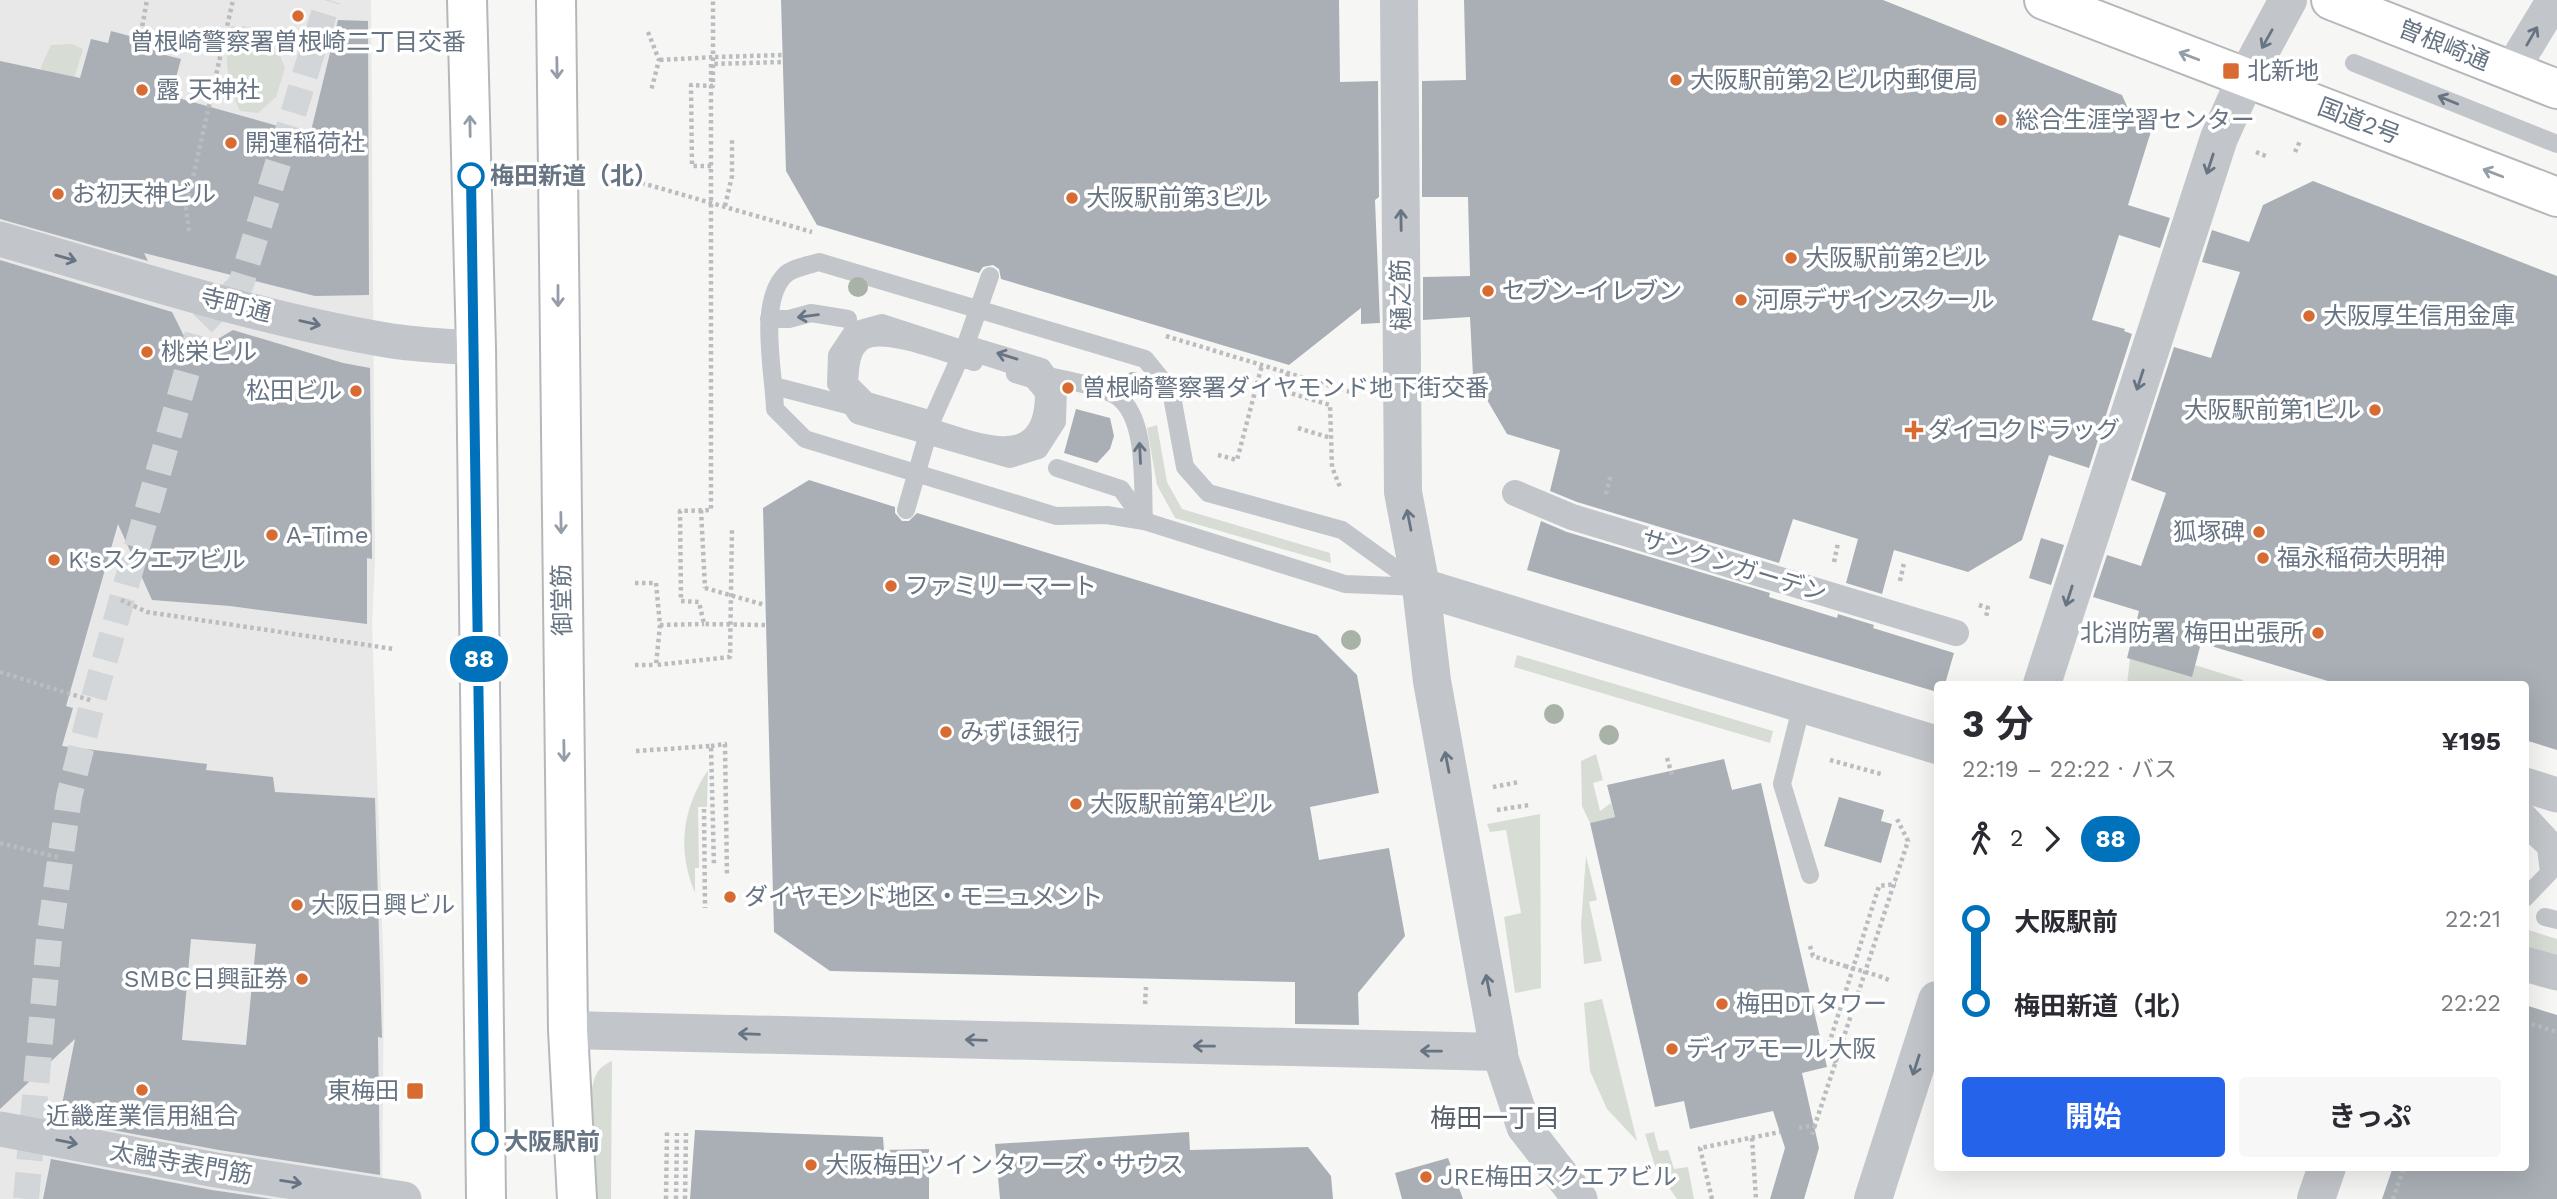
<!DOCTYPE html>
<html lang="ja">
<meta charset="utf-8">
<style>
:root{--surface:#fff;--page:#f7f7f7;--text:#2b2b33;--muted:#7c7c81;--accent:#2563eb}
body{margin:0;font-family:"Work Sans","Noto Sans JP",sans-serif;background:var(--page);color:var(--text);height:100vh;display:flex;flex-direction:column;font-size:26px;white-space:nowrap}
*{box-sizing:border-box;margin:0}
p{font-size:23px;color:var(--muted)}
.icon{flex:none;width:38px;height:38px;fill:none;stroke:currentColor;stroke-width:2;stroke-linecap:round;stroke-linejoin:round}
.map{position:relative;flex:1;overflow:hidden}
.panel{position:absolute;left:1934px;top:681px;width:595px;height:490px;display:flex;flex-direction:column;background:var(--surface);border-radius:7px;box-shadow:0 7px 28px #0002}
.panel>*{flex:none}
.badge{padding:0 14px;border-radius:23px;font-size:24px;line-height:46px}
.map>.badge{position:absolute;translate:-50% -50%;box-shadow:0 0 0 4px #fff}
.legs{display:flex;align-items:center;gap:10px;height:77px;padding:0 28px;font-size:23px}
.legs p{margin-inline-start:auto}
.head{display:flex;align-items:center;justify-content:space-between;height:119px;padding:0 28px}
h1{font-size:38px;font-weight:700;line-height:52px}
.button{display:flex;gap:14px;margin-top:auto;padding:14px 28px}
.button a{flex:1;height:80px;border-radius:7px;background:var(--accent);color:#fff;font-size:28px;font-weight:700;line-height:80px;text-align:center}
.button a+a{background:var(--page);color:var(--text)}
ul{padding:0 28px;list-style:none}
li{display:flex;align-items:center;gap:24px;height:84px;font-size:26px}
li i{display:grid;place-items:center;width:10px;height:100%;margin:0 9px;background:currentColor}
li i::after{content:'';width:18px;height:18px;margin:-9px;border:5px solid;border-radius:50%;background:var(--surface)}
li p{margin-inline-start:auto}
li:first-child i{background:linear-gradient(#0000 50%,currentColor 0)}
li:last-child i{background:linear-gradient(currentColor 50%,#0000 0)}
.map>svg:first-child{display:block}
.built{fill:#e7e8e7}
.green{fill:#d7ddd5}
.building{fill:#a9afb5;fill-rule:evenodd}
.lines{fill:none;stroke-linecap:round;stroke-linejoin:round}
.pedestrian-tunnel{stroke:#d2d6d8;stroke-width:26;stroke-dasharray:26 13;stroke-linecap:butt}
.trunk-casing{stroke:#b5b8bb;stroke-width:42}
.path{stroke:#babcbf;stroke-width:4.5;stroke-dasharray:3.5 3.5;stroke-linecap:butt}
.service{stroke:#c2c5c9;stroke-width:18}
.pedestrian{stroke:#c2c5c9;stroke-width:26}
.minor{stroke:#c2c5c9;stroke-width:35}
.tertiary{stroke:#c2c5c9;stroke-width:38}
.trunk{stroke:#fff;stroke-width:38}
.path-bridge{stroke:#babcbf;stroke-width:4.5;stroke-dasharray:3.5 3.5;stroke-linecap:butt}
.service-bridge{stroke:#c2c5c9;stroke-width:18}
.tree{fill:#a8b2a6}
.oneway{stroke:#677483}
.oneway2{stroke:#959ea8}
.line-1-casing{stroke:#fff;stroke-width:16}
.line-1{stroke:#0072bc;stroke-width:10}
.poi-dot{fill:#d86b32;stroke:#fff;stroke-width:2.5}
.stop-1-dot{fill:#fff;stroke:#0072bc;stroke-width:3.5}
.labels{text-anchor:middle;stroke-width:7;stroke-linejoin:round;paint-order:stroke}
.poi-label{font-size:24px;fill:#677483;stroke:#fff;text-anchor:start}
.street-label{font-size:24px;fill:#677483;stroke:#fff}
.stop-label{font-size:24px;font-weight:bold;fill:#677483;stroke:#fff;text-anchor:start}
.neighbourhood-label{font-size:26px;fill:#555e68;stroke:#fff}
</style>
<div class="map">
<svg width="2557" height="1199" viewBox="0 0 2557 1199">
<rect width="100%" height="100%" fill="#f6f7f4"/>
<path class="built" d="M0 0H371L375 560 372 623 384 981 382 1199H0Z"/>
<g class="green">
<path d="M231 26H244L273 39 285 68 276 97 258 113 240 111C227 86 223 53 231 26Z"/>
<path d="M72 44 83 49 65 109 42 92 41 67 51 45Z"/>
<path d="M1157 425 1167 482 1182 509 1330 553 1331 563 1175 518 1157 485 1147 428Z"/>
<path d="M1517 655 1773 731 1770 743 1514 667Z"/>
<path d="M2130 659 2195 665 2243 680 2242 684H2127Z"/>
<path d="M1596 754 1603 780 1593 783 1600 811 1611 803 1615 817 1590 823 1582 806 1581 761Z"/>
<path d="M708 770 707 807H698L699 868H695V893C677 850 682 809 708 770Z"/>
<path d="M1540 814 1541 988 1515 993 1504 917 1521 913 1506 830 1490 832 1487 824Z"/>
<path d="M1586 856 1597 900 1589 902 1602 961 1584 964 1581 925Z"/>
<path d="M2525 929 2557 939V962L2525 950Z"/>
<path d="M1602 999 1637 1141 1607 1109 1590 1071 1584 1003Z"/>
<path d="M612 1061 611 1199H597L591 1093C594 1077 596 1068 612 1061Z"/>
<path d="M1654 1132 1659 1151 1668 1150 1674 1169 1688 1167 1694 1199H1677L1656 1169 1645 1134Z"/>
</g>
<g class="building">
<path d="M781 0H1339L1340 82 1378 81 1379 197 1375 200 1380 323 1361 324V308L1289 365 1001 279 999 269 993 265 983 267 979 273 817 225 786 171Z"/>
<path d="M1464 0H1883L2122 95 2133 120 2158 109 2128 205 2170 218 2160 248 2119 235 2092 320 2125 329 2124 331 2132 334 2089 468 2049 455 2022 540 1968 572 1894 550 1882 594 1846 583 1858 539 1793 519 1779 563 1577 502 1550 491 1560 450 1507 434 1473 376 1470 317 1423 320V277L1470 276 1468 197H1422V81L1466 80Z"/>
<path d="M338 20 368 21 369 295 315 296 144 253 148 261 0 219V61L80 78 91 39 108 43 111 31 167 46 165 55 181 59 171 96 310 135Z"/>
<path d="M2313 181 2557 276V750L2525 740V684H2338L2201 643 2192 677 2127 658 2139 611 2093 597 2107 555 2141 566 2166 493 2131 480 2174 347 2211 358 2240 272 2202 262 2212 230 2249 242 2263 205Z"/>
<path d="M0 260 172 312 193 354 233 330 343 363 370 368 372 559 367 558V624L230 606 152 600 118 524 66 706 73 708 62 746 207 764 206 770 273 777 275 792 375 798 382 1038 378 1037 380 1175 219 1150 59 1120 75 1039 0 1109ZM191 939 256 944 246 1045 182 1040Z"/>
<path d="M1076 409 1110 418 1114 436 1110 449 1097 463 1064 453Z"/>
<path d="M809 480 895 507V513L902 521H909L917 513 1317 635 1357 675 1379 793 1310 807 1319 860 1389 848 1405 936 1358 993 1359 1025 1295 1024V982L830 971 774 932 763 508Z"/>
<path d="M1541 521 1567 532 1770 593 1769 597 1837 618 1838 614 1874 625 1873 628 1954 653 1945 684H1937V692L1527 570Z"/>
<path d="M2041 538 2064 545 2051 585 2029 578Z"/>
<path d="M1724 759 1732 790 1761 783 1827 1067 1802 1073 1819 1148 1804 1199H1770L1785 1148 1773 1111 1690 1129 1684 1101 1655 1107 1590 823 1615 817 1607 785Z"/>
<path d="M1839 797 1884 810 1881 821 1892 824 1881 863 1824 846Z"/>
<path d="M2525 1005 2557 1015V1199H2382L2393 1167H2525Z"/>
<path d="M695 1130 883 1137 884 1150 929 1149V1199H690Z"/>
<path d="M1189 1132 1190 1150 1308 1147 1331 1176 1333 1199H1000L995 1144Z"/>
<path d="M1448 1158 1463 1199H1402L1395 1173Z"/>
<path d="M51 1159 212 1190 272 1199H43Z"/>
</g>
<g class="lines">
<path class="pedestrian-tunnel" d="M26 1199 49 940 69 797 93 701 200 326 241 284 328 0"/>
<g class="trunk-casing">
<g id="trunk">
<path d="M467 0 476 348 486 1199"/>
<path d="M556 0 568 1030 577 1199"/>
<path d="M2044 0 2557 197"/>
<path d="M2331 0 2557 89"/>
</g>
</g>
<g class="path">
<path d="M648 32 659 60 651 91"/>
<path d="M141 33 147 0"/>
<path d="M660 60 715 57"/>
<path d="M2256 152 2268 157"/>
<path d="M2295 152 2300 141"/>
<path d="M711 166H692L691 85 713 86V0"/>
<path d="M628 179 812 232"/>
<path d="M725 206 732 176V137"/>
<path d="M189 231 186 208 233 0"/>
<path d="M1166 336 1357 394"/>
<path d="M1288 373 1283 391 1330 405 1332 467 1340 487"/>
<path d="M1298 428 1331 438"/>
<path d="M1218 455 1237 460 1262 365"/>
<path d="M1606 494 1611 474"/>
<path d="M701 510 705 588"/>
<path d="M1834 562 1838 543"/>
<path d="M1900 581 1904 563"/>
<path d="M635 583H656L660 625 656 665 730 657 732 527"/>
<path d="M121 600 147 612 394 649"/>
<path d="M1979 605 1988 608 1986 617"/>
<path d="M660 625 704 624"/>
<path d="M635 665H656"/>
<path d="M0 672 93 701"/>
<path d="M711 746 725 744 727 876"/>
<path d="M636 751 711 746 714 866"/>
<path d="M1667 758 1672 775"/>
<path d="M1830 760 1881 774"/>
<path d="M1493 787 1519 782"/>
<path d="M704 809 705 908"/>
<path d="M1497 810 1529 805"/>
<path d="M0 843 61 858"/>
<path d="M1810 946 1813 956 1845 966"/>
<path d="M1879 976 1889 980"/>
<path d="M1145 1004 1146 987"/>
<path d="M2525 1022 2557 1032"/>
<path d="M1836 1063 1828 1047 1879 886 1896 884"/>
<path d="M1799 1128 1815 1125 1908 841 1897 819"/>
<path d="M1812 1135 1815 1125"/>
<path d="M1752 1138 1756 1199"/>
<path d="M666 1199 667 1132"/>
<path d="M676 1199 677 1133"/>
<path d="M685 1199 686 1133"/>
<path d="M1712 1199 1700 1148 1780 1132"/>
<path d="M2393 1199 2404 1167"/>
</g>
<g class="service">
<path d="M2354 63 2557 144"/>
<path d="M819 262 1145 359 1171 391 1185 467 1208 493 1342 530 1421 587 1345 584 1144 521 1107 515 1056 516 805 439 775 409C774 373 758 304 784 276 791 268 809 265 819 262Z"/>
<path d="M769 319H789L811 313 848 319"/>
<path d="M1040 374C1059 379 1103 386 1118 397 1148 419 1142 487 1144 521"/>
<path d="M774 386 859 408"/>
<path d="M932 420 867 401 849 383C850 369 850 351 862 342 883 327 950 355 974 362"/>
<path d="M916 423C968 437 1044 478 1044 393L1032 379 1015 374"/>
<path d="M1057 468 1121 489 1144 521"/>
<path d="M1802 704 1782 784 1810 875"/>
<path d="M2525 828 2546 848 2549 873 2525 898"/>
<path d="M2545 917 2557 920"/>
</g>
<path class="pedestrian" d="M1515 493 1572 517 1956 633"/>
<g class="minor">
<path d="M2511 71 2554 0"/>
<path d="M0 239C127 275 255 318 386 340 415 345 446 346 476 348"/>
<path d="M2525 785 2557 795"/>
<path d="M2525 964 2557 973"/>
<path d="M1499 1052 1524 1127 1580 1199"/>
<path d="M0 1129 216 1170 404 1199"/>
</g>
<g class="tertiary">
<path d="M1421 587 1937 745"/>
<path d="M2042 684 2219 138 2246 78 2288 0"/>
<path d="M568 1030 1499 1052 1432 681 1421 587 1403 492 1399 0"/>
<path d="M1873 1199 1937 1000"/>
<path d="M2316 1199 2327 1167"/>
</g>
<use href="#trunk" class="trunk"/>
<g class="path-bridge">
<path d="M715 57 783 55"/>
<path d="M705 588 765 605"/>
<path d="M765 625 704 624 699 602 681 601 680 511 711 510V64L783 62"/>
<path d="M1845 966 1879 976"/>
</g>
<g class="service-bridge">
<path d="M966 344 1042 367 1058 389 1057 422 1039 450 1010 459 857 415 836 384 837 355 853 331 882 323 1036 373"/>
<path d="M906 510 932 420 966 344 990 276"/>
<path d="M2525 811 2556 844 2557 856"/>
</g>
</g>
<g class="tree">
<circle cx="858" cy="287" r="10"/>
<circle cx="1133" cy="382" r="10"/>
<circle cx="1351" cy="640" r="10"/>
<circle cx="1554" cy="714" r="10"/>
<circle cx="1609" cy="735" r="10"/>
</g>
<defs><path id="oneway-shaft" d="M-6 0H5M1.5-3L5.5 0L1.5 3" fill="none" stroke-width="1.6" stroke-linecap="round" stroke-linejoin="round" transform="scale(1.75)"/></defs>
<g class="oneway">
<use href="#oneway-shaft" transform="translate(2532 36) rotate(-60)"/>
<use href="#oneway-shaft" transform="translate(2267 39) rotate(119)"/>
<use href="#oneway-shaft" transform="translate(2448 100) rotate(-158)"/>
<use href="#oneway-shaft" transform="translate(2210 164) rotate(108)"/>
<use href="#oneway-shaft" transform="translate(1401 220) rotate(-91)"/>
<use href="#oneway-shaft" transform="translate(66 258) rotate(16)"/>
<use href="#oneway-shaft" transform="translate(808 316) rotate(173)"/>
<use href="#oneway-shaft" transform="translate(310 323) rotate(13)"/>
<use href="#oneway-shaft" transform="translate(1007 356) rotate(-163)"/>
<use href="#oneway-shaft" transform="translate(2140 380) rotate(108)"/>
<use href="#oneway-shaft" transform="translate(1140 453) rotate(-93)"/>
<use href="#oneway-shaft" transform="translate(1409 520) rotate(-101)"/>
<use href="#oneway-shaft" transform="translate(2069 596) rotate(108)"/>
<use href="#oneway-shaft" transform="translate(1447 762) rotate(-101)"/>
<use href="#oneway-shaft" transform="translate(1488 985) rotate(-101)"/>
<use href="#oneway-shaft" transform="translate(749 1034) rotate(-178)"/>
<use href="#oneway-shaft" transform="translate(976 1040) rotate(-178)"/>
<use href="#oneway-shaft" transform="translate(1204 1046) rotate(-179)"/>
<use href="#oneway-shaft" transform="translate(1431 1051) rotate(-179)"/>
<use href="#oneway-shaft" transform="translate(1916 1065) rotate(108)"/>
<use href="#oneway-shaft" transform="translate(67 1142) rotate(11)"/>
<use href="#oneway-shaft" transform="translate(291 1182) rotate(9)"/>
</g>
<g class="oneway2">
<use href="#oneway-shaft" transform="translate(2189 56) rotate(-159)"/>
<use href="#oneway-shaft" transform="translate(557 68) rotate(89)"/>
<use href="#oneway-shaft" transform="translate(470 126) rotate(-91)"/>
<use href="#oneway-shaft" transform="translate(2493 173) rotate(-159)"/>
<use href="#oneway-shaft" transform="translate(558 296) rotate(90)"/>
<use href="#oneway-shaft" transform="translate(561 523) rotate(89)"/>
<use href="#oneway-shaft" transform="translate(564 751) rotate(89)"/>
</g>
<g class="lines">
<g class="line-1-casing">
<path id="line-1" d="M471 176 485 1142"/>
</g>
<use href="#line-1" class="line-1"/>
</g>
<g class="poi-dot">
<circle cx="298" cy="16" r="7"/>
<rect x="2222" y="62" width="18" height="18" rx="3.5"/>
<circle cx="1676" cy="80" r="7"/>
<circle cx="142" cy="90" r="7"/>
<circle cx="2001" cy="120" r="7"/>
<circle cx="231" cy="143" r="7"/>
<circle cx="58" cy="194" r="7"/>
<circle cx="1072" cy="198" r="7"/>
<circle cx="1791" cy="258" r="7"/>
<circle cx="1488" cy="291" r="7"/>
<circle cx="1741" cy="300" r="7"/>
<circle cx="2309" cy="316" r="7"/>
<circle cx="147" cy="352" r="7"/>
<circle cx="1068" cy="388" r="7"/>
<circle cx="356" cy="391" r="7"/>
<circle cx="2375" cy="410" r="7"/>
<path d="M1910.5 419.5h7v7h7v7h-7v7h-7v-7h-7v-7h7z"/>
<circle cx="2259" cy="532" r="7"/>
<circle cx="272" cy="535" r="7"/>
<circle cx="2263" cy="558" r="7"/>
<circle cx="54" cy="560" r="7"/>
<circle cx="891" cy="586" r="7"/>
<circle cx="2318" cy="633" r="7"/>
<circle cx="946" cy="732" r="7"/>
<circle cx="1076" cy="804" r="7"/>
<circle cx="730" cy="897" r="7"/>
<circle cx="297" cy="905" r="7"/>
<circle cx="302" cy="979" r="7"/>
<circle cx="1722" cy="1004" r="7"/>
<circle cx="1672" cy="1049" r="7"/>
<circle cx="142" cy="1090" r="7"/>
<rect x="406" y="1082" width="18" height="18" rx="3.5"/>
<circle cx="811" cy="1165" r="7"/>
<circle cx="1426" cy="1177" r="7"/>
</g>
<g class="stop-1-dot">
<circle cx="471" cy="176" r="12"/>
<circle cx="485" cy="1142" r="12"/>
</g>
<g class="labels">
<g class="poi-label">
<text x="298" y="50" text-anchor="middle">曽根崎警察署曽根崎二丁目交番</text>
<text x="2247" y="79">北新地</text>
<text x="1690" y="88">大阪駅前第２ビル内郵便局</text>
<text x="156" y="98">露 天神社</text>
<text x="2015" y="128">総合生涯学習センター</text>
<text x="245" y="151">開運稲荷社</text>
<text x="72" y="202">お初天神ビル</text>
<text x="1086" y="206">大阪駅前第3ビル</text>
<text x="1805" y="266">大阪駅前第2ビル</text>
<text x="1502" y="299">セブン-イレブン</text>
<text x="1755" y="308">河原デザインスクール</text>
<text x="2323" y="324">大阪厚生信用金庫</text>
<text x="161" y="360">桃栄ビル</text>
<text x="1082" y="396">曽根崎警察署ダイヤモンド地下街交番</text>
<text x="342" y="399" text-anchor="end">松田ビル</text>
<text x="2361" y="418" text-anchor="end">大阪駅前第1ビル</text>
<text x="1928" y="438">ダイコクドラッグ</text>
<text x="2245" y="540" text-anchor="end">狐塚碑</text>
<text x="286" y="543">A-Time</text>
<text x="2277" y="566">福永稲荷大明神</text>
<text x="68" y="568">K'sスクエアビル</text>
<text x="905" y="594">ファミリーマート</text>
<text x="2304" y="641" text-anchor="end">北消防署 梅田出張所</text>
<text x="960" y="740">みずほ銀行</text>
<text x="1090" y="812">大阪駅前第4ビル</text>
<text x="744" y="905">ダイヤモンド地区・モニュメント</text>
<text x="311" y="913">大阪日興ビル</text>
<text x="288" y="987" text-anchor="end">SMBC日興証券</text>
<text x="1736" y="1012">梅田DTタワー</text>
<text x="1686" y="1057">ディアモール大阪</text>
<text x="399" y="1099" text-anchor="end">東梅田</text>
<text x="142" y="1124" text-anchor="middle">近畿産業信用組合</text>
<text x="825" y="1173">大阪梅田ツインタワーズ・サウス</text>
<text x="1440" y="1185">JRE梅田スクエアビル</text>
</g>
<g class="street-label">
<text transform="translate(2444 45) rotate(22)" y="8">曽根崎通</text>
<text transform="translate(2359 121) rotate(21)" y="8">国道2号</text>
<text transform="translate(1401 295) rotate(-91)" y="8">樋之筋</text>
<text transform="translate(236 305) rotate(14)" y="8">寺町通</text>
<text transform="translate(1734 566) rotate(17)" y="8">サンクンガーデン</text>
<text transform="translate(562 600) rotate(-91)" y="8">御堂筋</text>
<text transform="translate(181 1163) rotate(10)" y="8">太融寺表門筋</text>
</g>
<g class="stop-label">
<text x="490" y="184">梅田新道（北）</text>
<text x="504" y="1150">大阪駅前</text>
</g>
<g class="neighbourhood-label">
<text x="1495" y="1127">梅田一丁目</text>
</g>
</g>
</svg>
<b class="badge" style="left:479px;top:659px;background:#0072bc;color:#fff">88</b>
<section class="panel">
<div class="head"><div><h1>3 分</h1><p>22:19 – 22:22 · バス</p></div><b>¥195</b></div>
<div class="legs"><svg class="icon" aria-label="walk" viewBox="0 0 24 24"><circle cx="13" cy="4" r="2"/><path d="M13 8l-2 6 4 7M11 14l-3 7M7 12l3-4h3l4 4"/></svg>2<svg class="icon" aria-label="forward" viewBox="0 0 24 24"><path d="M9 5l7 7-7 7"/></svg><b class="badge" style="background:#0072bc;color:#fff">88</b></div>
<ul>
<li><i style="color:#0072bc"></i><b>大阪駅前</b><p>22:21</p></li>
<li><i style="color:#0072bc"></i><b>梅田新道（北）</b><p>22:22</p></li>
</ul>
<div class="button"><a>開始</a><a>きっぷ</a></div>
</section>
</div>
